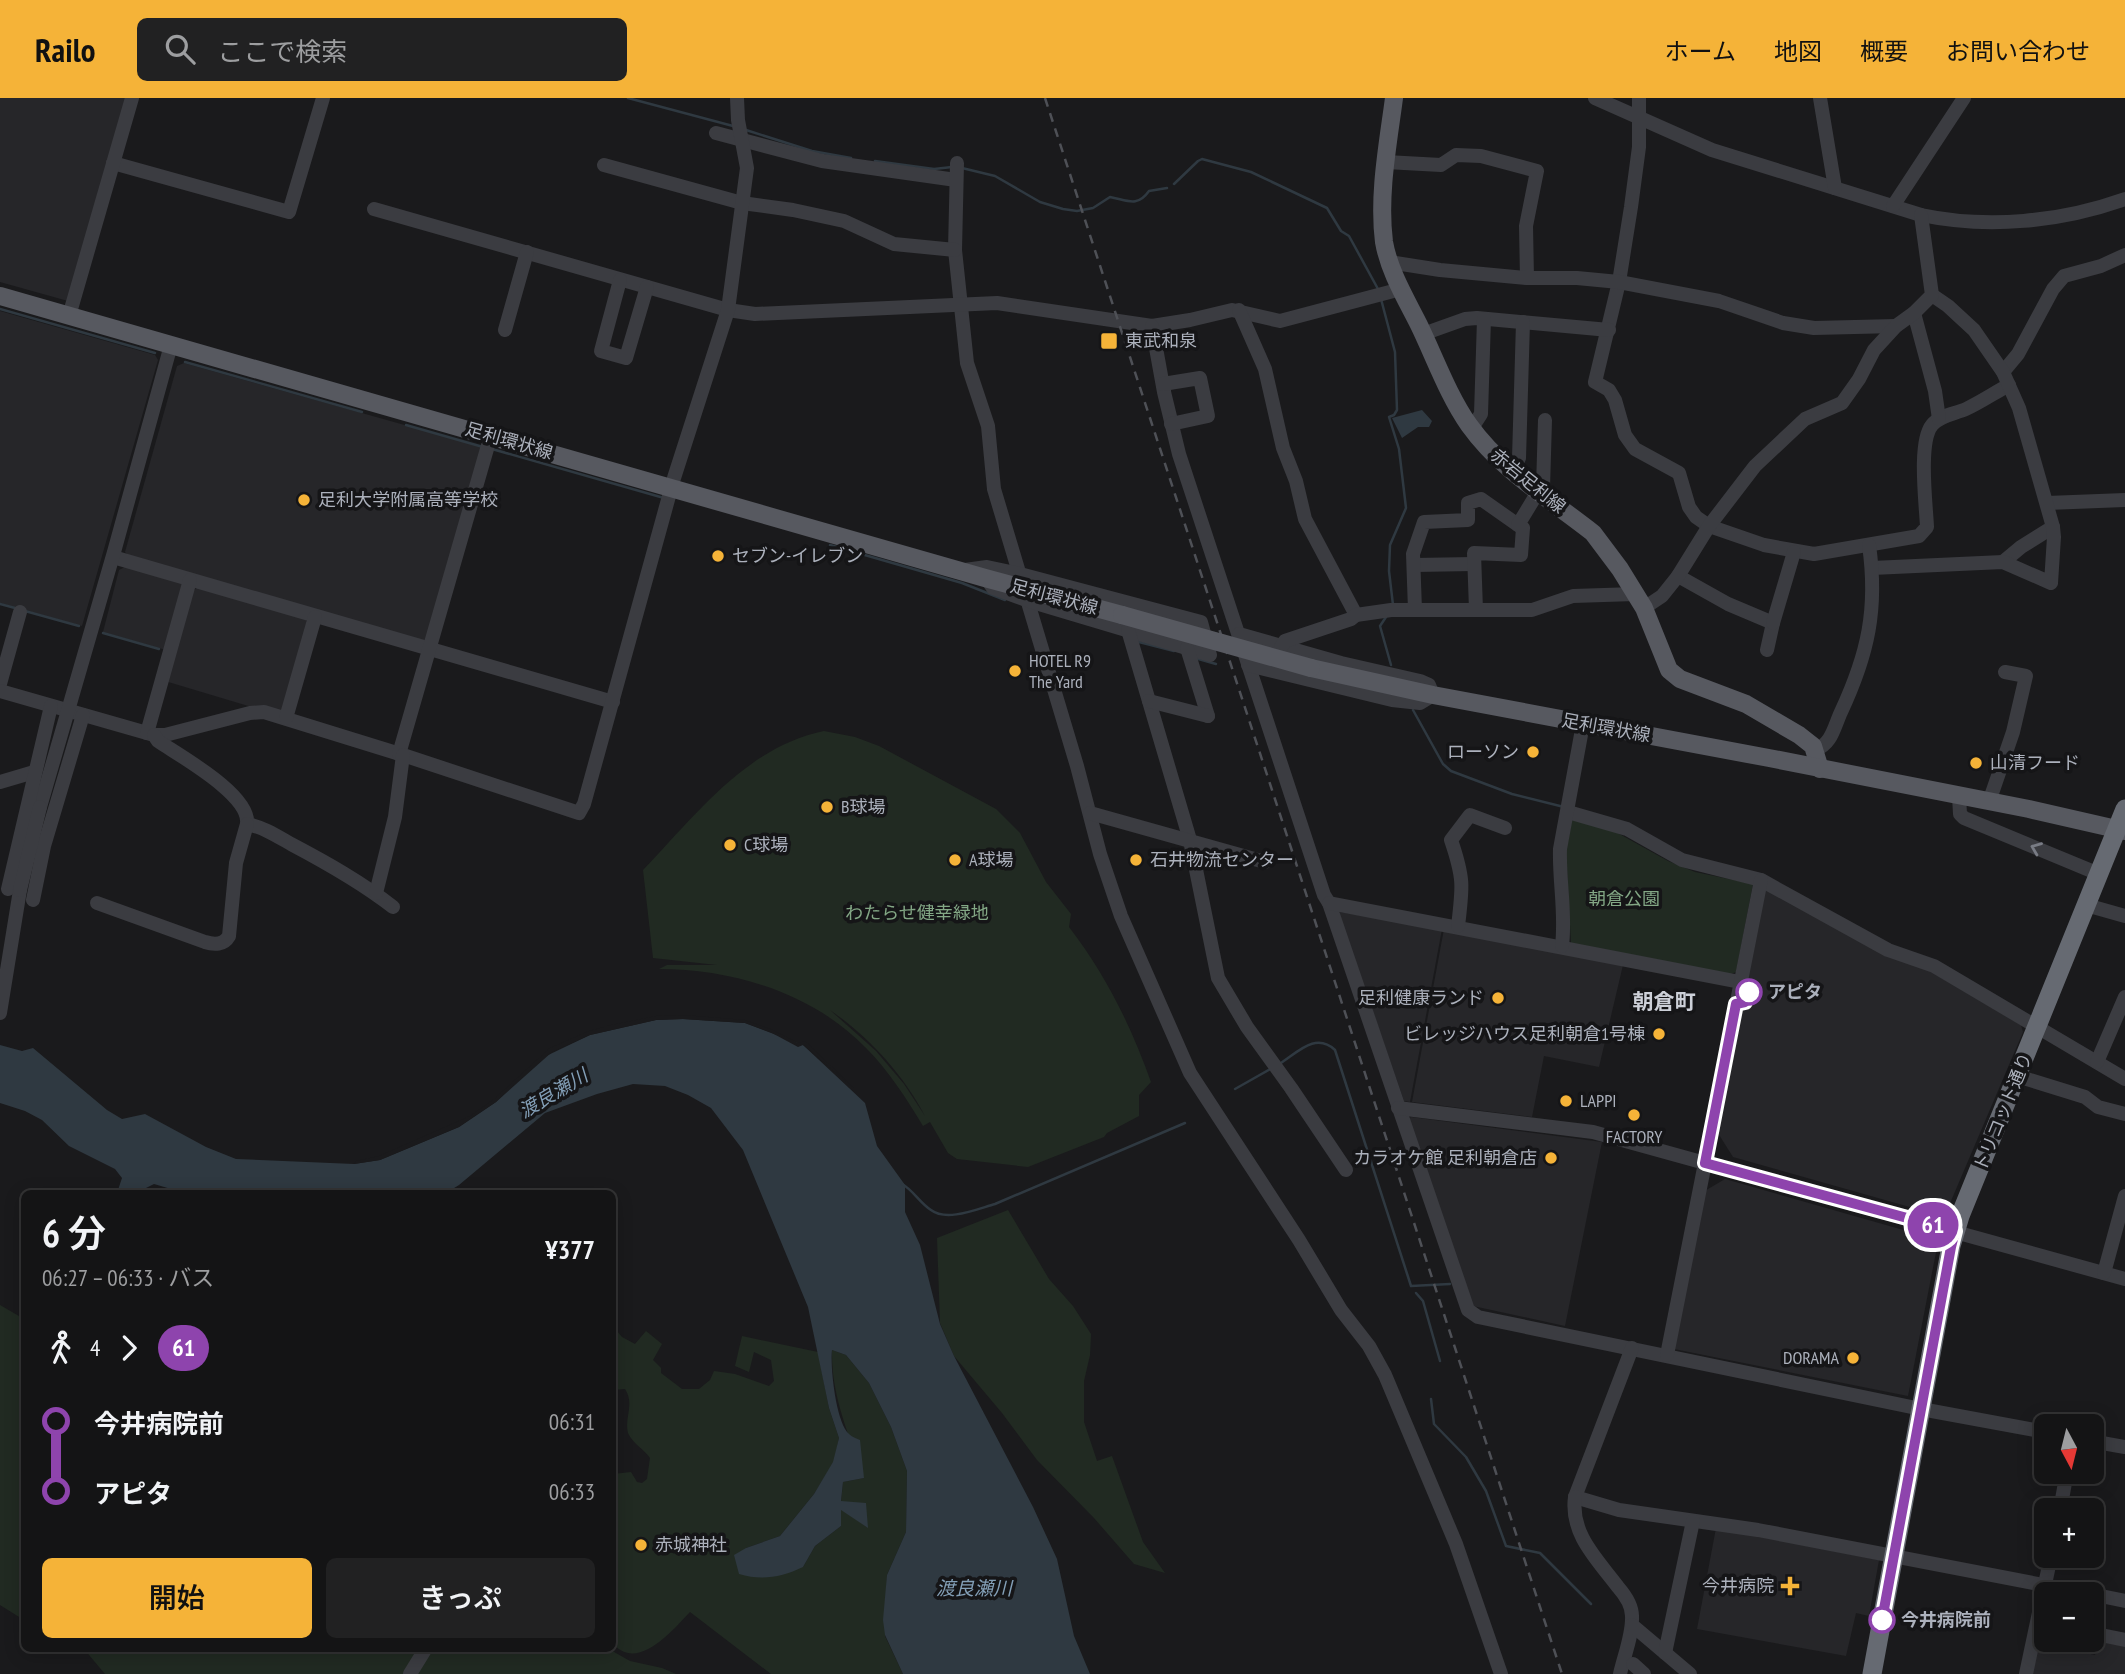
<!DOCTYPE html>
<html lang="ja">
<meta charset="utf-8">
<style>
:root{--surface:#141415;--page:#212122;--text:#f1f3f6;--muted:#9d9ea0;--line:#333334;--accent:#f5b338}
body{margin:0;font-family:"PT Sans Narrow","Noto Sans JP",sans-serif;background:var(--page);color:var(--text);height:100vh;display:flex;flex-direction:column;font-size:26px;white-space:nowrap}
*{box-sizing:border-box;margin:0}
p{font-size:23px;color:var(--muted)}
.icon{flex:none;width:38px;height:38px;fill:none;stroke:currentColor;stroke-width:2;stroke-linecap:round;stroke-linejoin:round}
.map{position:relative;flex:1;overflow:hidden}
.details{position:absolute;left:21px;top:1092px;width:595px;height:462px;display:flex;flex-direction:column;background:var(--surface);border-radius:10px;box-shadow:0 4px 18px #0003,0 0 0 2px var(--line)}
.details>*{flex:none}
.badge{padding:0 14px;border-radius:23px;font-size:24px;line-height:46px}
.needle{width:46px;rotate:173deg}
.fabs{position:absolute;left:2034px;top:1316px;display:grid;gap:14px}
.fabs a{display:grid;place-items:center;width:70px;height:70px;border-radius:10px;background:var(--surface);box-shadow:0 4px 18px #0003,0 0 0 2px var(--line);font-size:35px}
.map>.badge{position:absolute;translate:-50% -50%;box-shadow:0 0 0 4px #fff}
.legs{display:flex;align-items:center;gap:10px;height:77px;padding:0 21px;font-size:23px}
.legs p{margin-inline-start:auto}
.overview{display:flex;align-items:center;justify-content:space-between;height:119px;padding:0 21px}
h1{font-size:38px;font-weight:600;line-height:52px}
.action{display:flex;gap:14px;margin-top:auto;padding:14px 21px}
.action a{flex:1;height:80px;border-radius:10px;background:var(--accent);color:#111;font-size:28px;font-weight:600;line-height:80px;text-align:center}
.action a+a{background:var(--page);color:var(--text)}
ul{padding:0 21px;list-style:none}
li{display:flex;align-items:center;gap:24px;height:70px;font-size:26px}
li i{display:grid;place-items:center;width:10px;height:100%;margin:0 9px;background:currentColor}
li i::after{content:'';width:18px;height:18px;margin:-9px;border:5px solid;border-radius:50%;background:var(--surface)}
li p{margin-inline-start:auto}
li:first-child i{background:linear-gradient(#0000 50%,currentColor 0)}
li:last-child i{background:linear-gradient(currentColor 50%,#0000 0)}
header{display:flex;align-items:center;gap:42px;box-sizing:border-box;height:98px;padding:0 35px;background:var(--accent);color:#111}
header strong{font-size:33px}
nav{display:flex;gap:38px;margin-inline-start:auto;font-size:24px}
.search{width:490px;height:63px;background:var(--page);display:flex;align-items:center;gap:18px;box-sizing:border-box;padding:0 24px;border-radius:10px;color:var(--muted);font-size:26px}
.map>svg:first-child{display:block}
.built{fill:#262629}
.green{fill:#212a22;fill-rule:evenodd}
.water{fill:#2f3941}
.pier{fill:#1a1a1c}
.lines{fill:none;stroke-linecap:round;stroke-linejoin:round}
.stream{stroke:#2f3941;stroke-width:2.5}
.minor{stroke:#3b3c41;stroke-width:14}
.major{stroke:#575960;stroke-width:18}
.highway{stroke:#666a72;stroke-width:19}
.rail{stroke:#4e5056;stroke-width:2.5;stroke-dasharray:9 7;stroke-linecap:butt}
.minor-bridge{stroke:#3b3c41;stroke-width:14}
.major-bridge{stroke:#575960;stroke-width:18}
.oneway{stroke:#797c85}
.line-1-casing{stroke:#fff;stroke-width:16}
.line-1{stroke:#8e44ad;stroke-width:10}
.poi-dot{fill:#f5b338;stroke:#151517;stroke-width:2.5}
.stop-1-dot{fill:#fff;stroke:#8e44ad;stroke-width:3.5}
.labels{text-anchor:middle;stroke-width:7;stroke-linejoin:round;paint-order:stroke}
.poi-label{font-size:18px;fill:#acb1bc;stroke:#151517;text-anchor:start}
.street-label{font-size:18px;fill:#acb1bc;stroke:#151517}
.park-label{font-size:18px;fill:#83a785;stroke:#151517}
.stop-label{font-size:18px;font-weight:bold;fill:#acb1bc;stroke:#151517;text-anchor:start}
.water-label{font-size:19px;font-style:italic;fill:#839fb7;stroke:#151517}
.quarter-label{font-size:21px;font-weight:bold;fill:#cdd0d8;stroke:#151517}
</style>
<header>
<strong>Railo</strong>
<div class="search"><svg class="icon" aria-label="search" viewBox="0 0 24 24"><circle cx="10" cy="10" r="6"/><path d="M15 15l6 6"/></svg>ここで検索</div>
<nav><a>ホーム</a><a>地図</a><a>概要</a><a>お問い合わせ</a></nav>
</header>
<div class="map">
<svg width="2125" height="1576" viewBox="0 0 2125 1576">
<rect width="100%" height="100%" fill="#1a1a1c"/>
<g class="built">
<path d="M0 0H126L68 203 0 184Z"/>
<path d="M0 213 155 257 158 262 82 528 0 505Z"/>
<path d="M184 265 483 349 427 545 130 460 125 454 177 268Z"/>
<path d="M125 469 180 483 184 489 166 552 103 534 119 472Z"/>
<path d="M199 489 305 520 308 526 283 616 255 610 165 583 192 493Z"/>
<path d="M1768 791 1921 868 2021 927 2023 934 1948 1110 1944 1114 1938 1117 1733 1059 1716 1032 1764 794Z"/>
<path d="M1340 814 1442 831 1410 1004 1404 1003 1339 816Z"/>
<path d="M1444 831 1623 867 1599 969 1544 958 1532 1019 1412 1004Z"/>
<path d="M1411 1019 1602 1044 1565 1228 1473 1208 1408 1021Z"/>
<path d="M1725 1081 1935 1141 1938 1144 1908 1298 1674 1251 1703 1094Z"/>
<path d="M1716 1430 1879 1462 1869 1518 1856 1515 1846 1558 1697 1531Z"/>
<path d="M2098 1542 2125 1547V1576H2031L2037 1544 2095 1557Z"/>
</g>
<g class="green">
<path d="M824 633 855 639 879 648 996 711 1020 735 1046 784 1071 816 1069 829C1106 877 1131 928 1151 984L1139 997V1018L1107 1035 1104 1039 1028 1069 957 1061 948 1055 930 1024 923 1028C906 1000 889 973 866 950 813 895 733 871 659 871L667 867H717L653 860 643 772C695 718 746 649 824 633ZM830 912C869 939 903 976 925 1018L904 986 876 953Z"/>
<path d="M1572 722 1614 733 1668 763 1695 774 1753 786 1736 874 1731 876 1571 845 1566 753Z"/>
<path d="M1008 1112 1049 1181 1073 1208 1091 1236 1090 1257 1084 1283V1324L1097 1363 1112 1358 1143 1444 1165 1475 1134 1466 1094 1420 1037 1362 1002 1315 954 1258 940 1225 937 1140Z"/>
<path d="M0 1207 24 1221V1522L0 1507Z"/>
<path d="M612 1227 622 1239 635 1246 646 1233 662 1246 653 1262 661 1270V1275L682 1291H699L710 1282 714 1273 735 1276 769 1288 774 1283 771 1262 754 1254 749 1274 735 1268 742 1238 818 1254 829 1310 839 1340 834 1364 814 1396 780 1438 746 1450 803 1469 815 1448 841 1428V1411L867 1429 841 1404 843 1384 864 1380C849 1337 831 1298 832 1252L846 1257 869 1285 891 1329 907 1373 906 1434 887 1477 885 1538 903 1576H771L690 1514C672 1533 636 1576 612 1544L613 1376 631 1374 637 1384 642 1385 647 1381 650 1360C644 1351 632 1345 628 1335 624 1320 635 1306 625 1291L613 1292Z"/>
<path d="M607 1550 630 1563 662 1570 676 1576H105L84 1551Z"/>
</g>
<g class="water">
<path d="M1422 312 1432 323 1429 329H1418L1402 340 1392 320Z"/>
<path d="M683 921 745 925 803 947 865 1005 877 1048 905 1087V1114L920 1147 940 1226 954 1258 1033 1409 1057 1461 1074 1538 1090 1576H903L885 1537 883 1522 887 1477 906 1434 907 1373 891 1329 869 1285 846 1257 832 1252C830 1269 836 1325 849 1336 852 1339 856 1340 860 1342L864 1380 843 1384 841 1403 866 1405 868 1430 841 1412V1428L815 1448 803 1469C782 1479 762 1483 739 1476L734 1457 746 1450 780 1438 814 1396 833 1364 839 1340 829 1310 808 1209 743 1052 711 1010 688 997 665 988 633 986 597 996 545 1015 459 1087 446 1095 188 1096 154 1086 136 1095H117L122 1080 115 1071 69 1048 42 1022 25 1013 0 1005V947L22 953 33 950 107 1012 122 1021 145 1016 206 1049 236 1061 354 1066 380 1062 459 1029 496 1004 542 960 590 937 656 922Z"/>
</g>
<path class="pier" d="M684 917 745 922 773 932 798 945 805 943 854 990 803 947 798 949 772 935 745 925 683 921 656 922 590 937 552 954 496 1004 459 1029 380 1062 354 1066 356 1063 379 1058 470 1018 494 1001 550 950 589 933 611 927 656 918Z"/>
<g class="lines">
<g class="stream">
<path d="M628 0 733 28"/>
<path d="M746 32 812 53 851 60"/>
<path d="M875 63 934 71 952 69"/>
<path d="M962 70 995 78 1040 104 1063 111 1077 113 1093 110 1110 99C1127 102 1137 110 1149 93L1167 90"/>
<path d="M1174 86 1198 63 1202 61 1251 74 1327 110 1341 133 1349 138 1378 191"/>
<path d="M1381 201 1395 254 1397 312 1394 317 1389 319 1399 351 1406 410 1390 447 1389 473 1393 507"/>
<path d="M0 211 155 255"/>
<path d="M185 264 362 314"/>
<path d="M406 327 483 349"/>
<path d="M492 351 664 400"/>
<path d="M830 447 962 485 1005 502"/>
<path d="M0 506 15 510"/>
<path d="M25 513 79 528"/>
<path d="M1386 519 1380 528 1391 567"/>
<path d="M103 535 159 551"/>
<path d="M1139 544 1174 553"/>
<path d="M1195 560 1216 566"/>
<path d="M1413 612 1443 666 1451 673 1512 696 1564 709"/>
<path d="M1281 965C1298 954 1316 934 1335 952L1411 1188 1450 1186"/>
<path d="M1235 991 1272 970"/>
<path d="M902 1086C913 1092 920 1105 931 1112 947 1124 977 1111 995 1106L1185 1025"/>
<path d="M1416 1195 1423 1203 1440 1263"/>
<path d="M1431 1301 1434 1326 1466 1359 1486 1393 1506 1448 1540 1455 1591 1506"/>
</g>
<g class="minor">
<path d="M1595 0 1712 52 1921 117C1988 131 2060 124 2125 101"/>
<path d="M1639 0V49L1631 109 1619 184 1595 284 1609 292 1615 302 1625 337 1635 351 1679 375 1689 409 1696 419 1709 428 1764 447 1814 456 1919 438 1927 429C1926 406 1918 344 1932 327 1940 317 1955 316 1966 311 1981 304 1994 295 2009 287"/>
<path d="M1820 0 1835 90"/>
<path d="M716 35 822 63 956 82"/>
<path d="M1386 64 1441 67 1456 57 1481 58 1537 73 1526 128 1527 180"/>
<path d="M113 65 289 114 323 0"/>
<path d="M957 65 955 152 967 265 988 328 994 391 1077 668 1100 756 1121 818 1190 975 1299 1142 1341 1212 1369 1248 1385 1277 1456 1446 1501 1576"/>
<path d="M604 67 742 105 793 112 844 123 894 146 955 152"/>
<path d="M1893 108 1964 0"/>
<path d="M374 111 728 212 755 216 997 205 1152 228 1190 222 1232 212 1280 223 1401 191"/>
<path d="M1389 164 1440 172 1527 180H1577L1619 184 1719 203 1783 225 1814 230 1896 228"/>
<path d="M620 182 601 253 626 260 647 189"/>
<path d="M1239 212 1265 271 1283 350 1296 383 1305 421 1356 517"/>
<path d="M1914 215 1935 293 1939 321"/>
<path d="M69 218 132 0"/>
<path d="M1152 228 1164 294 1179 356 1324 797 1329 805 1468 1212 1478 1219 1921 1311 2046 1334"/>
<path d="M505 232 527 154"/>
<path d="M1423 236 1465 221 1477 220 1609 232"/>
<path d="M2003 274 2018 256 2053 191 2064 178 2101 168 2125 157"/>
<path d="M1163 286 1200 280 1208 318 1171 326"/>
<path d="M1472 330 1481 316 1484 221"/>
<path d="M1511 374 1519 360 1523 224"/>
<path d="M2047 405 2125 402"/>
<path d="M113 459 613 604"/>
<path d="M2003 464 2021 449 2053 429"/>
<path d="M1414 467 1474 466"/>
<path d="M1872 470 2003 464 2051 485 2054 439 2053 429 2019 310 2003 274 1974 232 1948 208 1932 197"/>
<path d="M965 472 987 469 1020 476 1201 524 1210 557 1029 503 993 490 989 484"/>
<path d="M1678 478 1728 506 1773 525 1767 552"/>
<path d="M1644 510 1662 498 1678 478 1709 428 1755 368 1805 321 1842 305 1859 281 1874 252 1896 228 1914 215 1932 197 1921 117"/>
<path d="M1415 512 1413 456 1424 424 1468 422V405L1481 401 1518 427"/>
<path d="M1476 512 1474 455 1521 457 1523 430 1518 427 1538 394 1543 390 1545 322"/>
<path d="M1773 525 1794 454"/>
<path d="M1128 532 1190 742 1218 880 1247 929 1291 990 1346 1072"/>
<path d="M1239 536 1341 565 1420 583 1429 587 1433 597 1420 605 1392 602 1248 567"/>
<path d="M1281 549 1285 543 1351 521 1356 517 1391 512H1532L1573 498 1635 496"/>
<path d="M1187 550 1208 618"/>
<path d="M0 586 20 514"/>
<path d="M0 593 154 637H165L250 615 264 614 403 657 579 715 584 706 674 380 728 212 747 70 738 22 737 0"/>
<path d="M1149 603 1208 618"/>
<path d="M286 620 315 519"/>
<path d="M147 635 190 482"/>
<path d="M154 637 158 643C180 658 251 697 247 726 263 729 277 738 291 746 327 765 361 784 393 809"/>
<path d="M1815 652C1832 646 1834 629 1841 614 1868 556 1878 511 1869 447"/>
<path d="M399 656 491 337"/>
<path d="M0 684 34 674"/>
<path d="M1959 698 1960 716 1964 720 2099 776"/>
<path d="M1989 704 2013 634 2026 578 2005 574"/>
<path d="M40 709 114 454 171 247"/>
<path d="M1568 714 1627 731 1682 762 1761 782 1888 852 1934 868 2125 981"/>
<path d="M1090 715 1265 764"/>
<path d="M8 791 51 608"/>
<path d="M376 795 395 719 403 657"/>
<path d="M33 802 44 748 83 617"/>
<path d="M97 805 205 844C214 847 224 847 229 838L236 765 247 726"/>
<path d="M1329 805 1740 884"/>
<path d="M2086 807 2125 818"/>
<path d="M1458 828C1463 788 1464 780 1451 742L1470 717 1505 730"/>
<path d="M1562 848C1566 814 1559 785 1560 751L1583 626"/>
<path d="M0 915 20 792"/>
<path d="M2097 964 2125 899"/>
<path d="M2017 978 2085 999 2098 1009 2125 1016"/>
<path d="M1398 1010 1593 1034 2125 1181"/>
<path d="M2104 1175 2125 1098"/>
<path d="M1632 1250 1575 1399 1619 1412 1758 1432 2090 1496"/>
<path d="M1667 1257 1761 782"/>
<path d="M2091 1343 2125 1349"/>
<path d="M1575 1399C1570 1436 1597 1461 1618 1489 1625 1497 1632 1507 1632 1518 1633 1536 1624 1558 1620 1576"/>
<path d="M2060 1412 2067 1374"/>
<path d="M2091 1496 2125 1503"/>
<path d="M1632 1527 1690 1576"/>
<path d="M2091 1535 2125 1542"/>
<path d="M1665 1555 1693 1423"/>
<path d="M1633 1566 1644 1576"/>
<path d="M410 1576 426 1550"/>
<path d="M2026 1576 2051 1458"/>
</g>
<g class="major">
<path d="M1394 0C1388 46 1378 97 1384 144 1389 173 1406 201 1419 227 1435 260 1448 297 1469 327 1502 373 1550 401 1593 435L1620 471 1644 510 1669 572 1680 581 1746 606 1799 637 1813 648 1820 671"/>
<path d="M0 198 985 480 1122 517"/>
<path d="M1311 570 1433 597 1769 660 2029 711 2125 733"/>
</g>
<path class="highway" d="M1872 1576 1951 1148 1960 1118 2125 711"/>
<path class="rail" d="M1045 0 1562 1576"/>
<path class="minor-bridge" d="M20 792 40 709"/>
<path class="major-bridge" d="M1122 517 1311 570"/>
</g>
<defs><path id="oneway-chevron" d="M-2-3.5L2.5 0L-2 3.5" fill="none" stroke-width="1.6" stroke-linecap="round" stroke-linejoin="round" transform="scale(1.75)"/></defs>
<use class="oneway" href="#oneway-chevron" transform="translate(2036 750) rotate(-158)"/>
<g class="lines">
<g class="line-1-casing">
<path id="line-1" d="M1749 894 1745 904 1736 906 1705 1065 1955 1133 1951 1149 1882 1522"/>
</g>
<use href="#line-1" class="line-1"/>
</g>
<g class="poi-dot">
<rect x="1100" y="234" width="18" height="18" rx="3.5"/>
<circle cx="304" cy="402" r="7"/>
<circle cx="718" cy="458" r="7"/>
<circle cx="1015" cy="573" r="7"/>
<circle cx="1533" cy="654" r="7"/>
<circle cx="1976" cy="665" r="7"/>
<circle cx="827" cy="709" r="7"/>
<circle cx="730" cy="747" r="7"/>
<circle cx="955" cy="762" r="7"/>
<circle cx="1136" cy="762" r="7"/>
<circle cx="1498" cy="900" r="7"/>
<circle cx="1659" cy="936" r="7"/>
<circle cx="1566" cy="1003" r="7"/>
<circle cx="1634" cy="1017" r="7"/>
<circle cx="1551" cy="1060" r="7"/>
<circle cx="1853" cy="1260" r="7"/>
<circle cx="641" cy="1447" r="7"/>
<path d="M1786.5 1477.5h7v7h7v7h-7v7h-7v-7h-7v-7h7z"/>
</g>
<g class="stop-1-dot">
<circle cx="1749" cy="894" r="12"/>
<circle cx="1882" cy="1522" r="12"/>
</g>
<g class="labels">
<g class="poi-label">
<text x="1125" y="249">東武和泉</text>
<text x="318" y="408">足利大学附属高等学校</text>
<text x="732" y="464">セブン-イレブン</text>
<text x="1029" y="569">HOTEL R9<tspan x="1029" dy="21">The Yard</tspan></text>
<text x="1519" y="660" text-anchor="end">ローソン</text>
<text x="1990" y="671">山清フード</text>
<text x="841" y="715">B球場</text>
<text x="744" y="753">C球場</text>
<text x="969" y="768">A球場</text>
<text x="1150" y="768">石井物流センター</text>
<text x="1484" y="906" text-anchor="end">足利健康ランド</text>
<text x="1645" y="942" text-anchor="end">ビレッジハウス足利朝倉1号棟</text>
<text x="1580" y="1009">LAPPI</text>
<text x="1634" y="1045" text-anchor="middle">FACTORY</text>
<text x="1537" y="1066" text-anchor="end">カラオケ館 足利朝倉店</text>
<text x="1839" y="1266" text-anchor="end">DORAMA</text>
<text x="655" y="1453">赤城神社</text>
<text x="1774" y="1494" text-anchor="end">今井病院</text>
</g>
<g class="street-label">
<text transform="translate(509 343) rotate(16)" y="6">足利環状線</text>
<text transform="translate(1528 383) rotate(39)" y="6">赤岩足利線</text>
<text transform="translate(1054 499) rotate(15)" y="6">足利環状線</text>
<text transform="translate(1606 630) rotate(10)" y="6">足利環状線</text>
<text transform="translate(2003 1014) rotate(-68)" y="6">トリコット通り</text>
</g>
<g class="park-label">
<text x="1624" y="807">朝倉公園</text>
<text x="917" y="821">わたらせ健幸緑地</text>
</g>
<g class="stop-label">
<text x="1768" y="900">アピタ</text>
<text x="1901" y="1528">今井病院前</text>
</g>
<g class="water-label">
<text transform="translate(553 995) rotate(-31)" y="7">渡良瀬川</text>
<text x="974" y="1497">渡良瀬川</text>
</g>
<g class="quarter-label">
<text x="1664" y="911">朝倉町</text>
</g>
</g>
</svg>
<div class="fabs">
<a><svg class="needle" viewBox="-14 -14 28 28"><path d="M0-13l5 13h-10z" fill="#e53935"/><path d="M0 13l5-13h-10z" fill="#9d9ea0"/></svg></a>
<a>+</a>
<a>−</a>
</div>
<b class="badge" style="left:1933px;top:1127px;background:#8e44ad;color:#fff">61</b>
<section class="details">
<div class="overview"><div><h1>6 分</h1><p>06:27 – 06:33 · バス</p></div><b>¥377</b></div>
<div class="legs"><svg class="icon" aria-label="walk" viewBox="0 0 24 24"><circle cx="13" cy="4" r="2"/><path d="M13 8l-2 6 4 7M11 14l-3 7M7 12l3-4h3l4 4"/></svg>4<svg class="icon" aria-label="forward" viewBox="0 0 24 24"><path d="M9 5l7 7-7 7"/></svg><b class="badge" style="background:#8e44ad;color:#fff">61</b></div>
<ul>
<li><i style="color:#8e44ad"></i><b>今井病院前</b><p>06:31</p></li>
<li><i style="color:#8e44ad"></i><b>アピタ</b><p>06:33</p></li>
</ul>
<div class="action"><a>開始</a><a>きっぷ</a></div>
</section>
</div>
